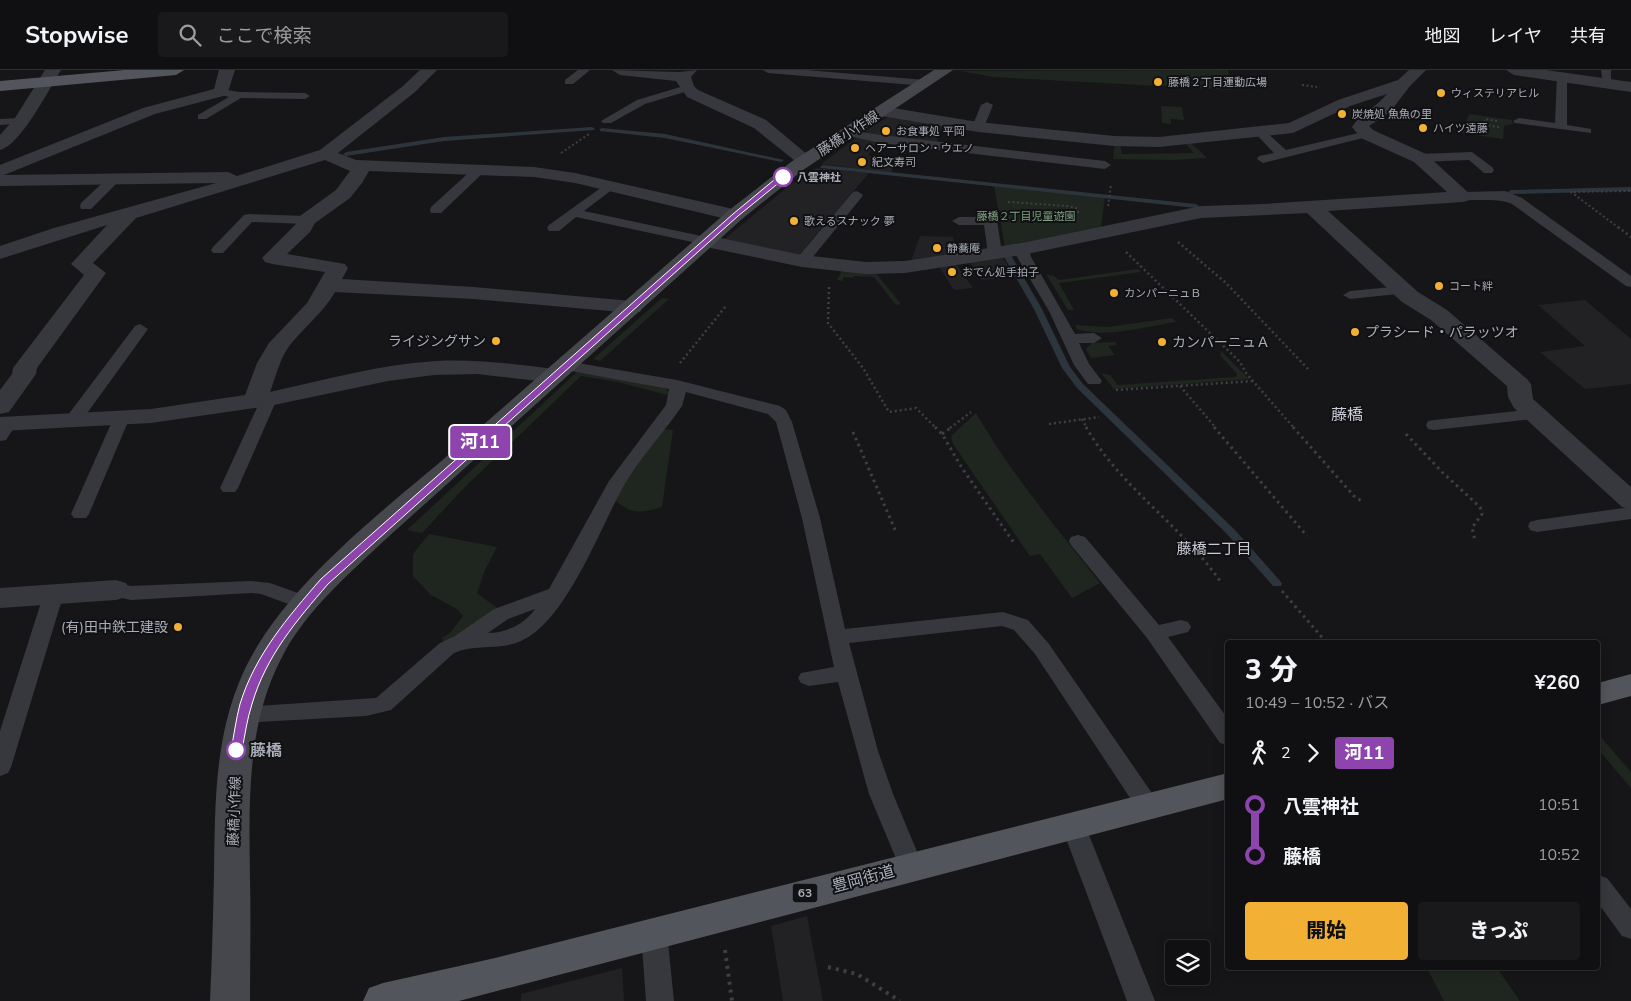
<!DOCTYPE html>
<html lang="ja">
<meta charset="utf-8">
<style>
:root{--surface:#101012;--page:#19191b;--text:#f1f3f6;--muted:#9c9d9f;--line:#303032;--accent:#f2b134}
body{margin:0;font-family:"Nunito Sans","Noto Sans JP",sans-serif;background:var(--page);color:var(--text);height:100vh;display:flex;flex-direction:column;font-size:19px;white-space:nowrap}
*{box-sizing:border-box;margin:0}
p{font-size:16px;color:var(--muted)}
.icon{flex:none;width:28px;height:28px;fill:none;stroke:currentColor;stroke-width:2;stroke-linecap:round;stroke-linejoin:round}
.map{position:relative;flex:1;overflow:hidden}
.details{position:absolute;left:1225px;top:570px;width:375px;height:330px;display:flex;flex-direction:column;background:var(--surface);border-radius:5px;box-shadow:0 2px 12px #0003,0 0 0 1px var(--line)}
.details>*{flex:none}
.badge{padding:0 10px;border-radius:4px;font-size:18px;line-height:32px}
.controls{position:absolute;left:1165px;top:870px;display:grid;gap:10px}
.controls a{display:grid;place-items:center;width:45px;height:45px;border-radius:5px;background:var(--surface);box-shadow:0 2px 12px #0003,0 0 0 1px var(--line);font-size:25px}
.map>.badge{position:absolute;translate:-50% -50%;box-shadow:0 0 0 2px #fff}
.legs{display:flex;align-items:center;gap:8px;height:55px;padding:0 20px;font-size:16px}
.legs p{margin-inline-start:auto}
.summary{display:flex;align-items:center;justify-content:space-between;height:85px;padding:0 20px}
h1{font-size:28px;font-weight:800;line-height:38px}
.button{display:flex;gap:10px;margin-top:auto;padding:10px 20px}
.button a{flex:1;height:58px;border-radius:5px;background:var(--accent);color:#111;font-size:20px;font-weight:800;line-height:58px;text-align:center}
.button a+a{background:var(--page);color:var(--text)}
ul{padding:0 20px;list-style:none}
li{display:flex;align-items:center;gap:18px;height:50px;font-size:19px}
li i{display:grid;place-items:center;width:8px;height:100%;margin:0 6px;background:currentColor}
li i::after{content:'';width:12px;height:12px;margin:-6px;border:4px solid;border-radius:50%;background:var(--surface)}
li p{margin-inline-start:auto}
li:first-child i{background:linear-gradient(#0000 50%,currentColor 0)}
li:last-child i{background:linear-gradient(currentColor 50%,#0000 0)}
header{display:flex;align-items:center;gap:30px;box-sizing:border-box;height:70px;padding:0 25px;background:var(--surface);border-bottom:1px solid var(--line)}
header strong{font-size:24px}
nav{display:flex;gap:28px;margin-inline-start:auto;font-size:18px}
.search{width:350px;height:45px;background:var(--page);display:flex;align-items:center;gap:12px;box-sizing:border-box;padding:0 18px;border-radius:5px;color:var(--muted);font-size:19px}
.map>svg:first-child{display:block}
.built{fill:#222225}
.green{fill:#1e261f}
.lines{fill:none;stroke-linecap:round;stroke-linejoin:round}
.stream{fill:#2c353c;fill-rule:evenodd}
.path-far3{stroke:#3d3f44;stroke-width:2;stroke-dasharray:2 2.5;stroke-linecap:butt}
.path-far2{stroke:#3d3f44;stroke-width:2.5;stroke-dasharray:2 3;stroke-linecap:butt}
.path-far1{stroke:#3d3f44;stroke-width:3;stroke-dasharray:2.5 4;stroke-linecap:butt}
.path{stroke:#3d3f44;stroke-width:4;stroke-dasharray:3 5;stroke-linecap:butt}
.lane{fill:#37383d;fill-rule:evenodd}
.street{fill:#37383d;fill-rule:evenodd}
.secondary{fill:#45474d;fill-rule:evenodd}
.primary{fill:#53555c;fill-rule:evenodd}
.line-1{fill:#8e44ad;stroke:#fff}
.poi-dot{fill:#f2b134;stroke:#111113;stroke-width:2}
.stop-1-dot{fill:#fff;stroke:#8e44ad;stroke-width:2.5}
.labels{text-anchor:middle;stroke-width:4;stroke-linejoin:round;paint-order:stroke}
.far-poi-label{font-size:11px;fill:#a8adb8;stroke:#111113;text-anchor:start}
.far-stop-label{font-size:11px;font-weight:bold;fill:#a8adb8;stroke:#111113;text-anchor:start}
.far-park-label{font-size:11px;fill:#7fa381;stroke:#111113}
.shield{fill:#111113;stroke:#7b7e86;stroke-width:1}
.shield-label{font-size:12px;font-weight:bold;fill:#a8adb8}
.street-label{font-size:14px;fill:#a8adb8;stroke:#111113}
.poi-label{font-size:14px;fill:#a8adb8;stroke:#111113;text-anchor:start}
.neighbourhood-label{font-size:15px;fill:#c9ccd4;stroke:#111113}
.quarter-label{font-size:16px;fill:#c9ccd4;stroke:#111113}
.near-stop-label{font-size:16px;font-weight:bold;fill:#a8adb8;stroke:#111113;text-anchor:start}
.near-street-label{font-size:16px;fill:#a8adb8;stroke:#111113}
</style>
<header>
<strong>Stopwise</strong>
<div class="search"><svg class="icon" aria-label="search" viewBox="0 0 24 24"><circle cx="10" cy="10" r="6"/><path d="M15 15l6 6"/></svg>ここで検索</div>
<nav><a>地図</a><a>レイヤ</a><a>共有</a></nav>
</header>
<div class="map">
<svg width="1631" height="931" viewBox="0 0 1631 931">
<rect width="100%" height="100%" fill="#161618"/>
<g class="built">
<path d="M889 46 944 55 936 73 864 64V62Z"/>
<path d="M856 68 877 71 868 86 898 89 891 103 821 94Z"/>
<path d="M816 98 869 103 797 187 722 171 791 114Z"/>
<path d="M920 166 953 167 956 187 910 194Z"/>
<path d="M1001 185 1015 207 982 210 969 191Z"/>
<path d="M955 193 968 211 973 218 954 220 938 195Z"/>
<path d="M1585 230 1631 269V314L1585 319 1540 282 1585 276 1538 235Z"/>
<path d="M807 846 823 931H783L771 856Z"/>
<path d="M622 898 624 931H521V924Z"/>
</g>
<g class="green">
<path d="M1228 0 1232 20 994 7 960 1Z"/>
<path d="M1161 36 1182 37 1184 50 1171 49V54L1162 53Z"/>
<path d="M1469 44 1512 50V53H1517L1504 56 1503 69 1462 63Z"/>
<path d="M1184 72H1190L1207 88 1174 90 1113 89 1115 74H1120L1122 84 1194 83Z"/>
<path d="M994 116 1105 127 1101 157 1005 177Z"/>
<path d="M843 199 875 202 901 234 896 235 874 207 854 206 853 208 844 207 842 211 837 210Z"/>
<path d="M1138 199 1141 202 1059 213 1074 240H1068L1046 204 1054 206 1059 210Z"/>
<path d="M662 228 669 229 600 291 593 289Z"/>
<path d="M1172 248 1176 252C1148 256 1104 269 1077 259L1075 255 1108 257Z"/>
<path d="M1115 272 1117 275 1108 276 1115 285 1091 288 1086 279 1092 273Z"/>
<path d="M1221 281 1249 309 1114 319 1101 303 1110 305 1118 315 1236 307 1237 304 1220 285Z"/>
<path d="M578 301 666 318 671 326 618 312 581 306 464 418 422 463 407 460Z"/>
<path d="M976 343C1011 404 1057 458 1100 513L1072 528 1040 484 1030 486 953 374 951 366Z"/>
<path d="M664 359 673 360 662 437C641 443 632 445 615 430L625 412Z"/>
<path d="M429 464 497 477 485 500 477 523 497 538 455 568 443 573 442 568 450 563 463 546 457 539 431 525 413 506V484Z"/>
<path d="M1598 664 1631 702V718L1598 679Z"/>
<path d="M1427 898H1497L1520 931H1444Z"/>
</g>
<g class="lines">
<g class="stream">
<path d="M592 57 595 59 594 60 444 71 346 86 343 84 346 82 444 67Z"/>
<path d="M602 58 665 64 784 90 781 92 665 68 600 61V59Z"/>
<path d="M823 95 1196 134 1199 136 1196 138 821 98 820 97Z"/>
<path d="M1631 117V121L1511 124 1508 122 1511 120Z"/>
<path d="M1005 185H1011L1012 187 1042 239 1070 297 1083 314 1235 460 1281 512 1282 514 1281 516H1273L1227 464 1077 318 1062 298 1034 239 1004 187Z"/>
</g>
<g class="path-far3">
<path d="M1302 15 1317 17"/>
<path d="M1497 51 1485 49 1484 55 1499 57"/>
<path d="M561 83 589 64"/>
<path d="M1008 132 1068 136 1076 138 1079 144"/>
<path d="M1108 136 1111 115"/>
<path d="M1619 158 1571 122 1631 121"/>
</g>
<g class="path-far2">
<path d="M1618 157 1631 167"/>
<path d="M1178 172 1226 213 1308 299"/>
<path d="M1126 182 1240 292 1246 303 1294 358"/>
<path d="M829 217 828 253 863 298 889 342 916 338 936 358"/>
<path d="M680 293 726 236"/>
<path d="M1180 316 1216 358"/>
<path d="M1116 320 1253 311"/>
<path d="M1082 349 1087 358"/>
<path d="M1049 354 1099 347"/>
<path d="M950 358 971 342"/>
</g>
<g class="path-far1">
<path d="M935 357 942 364 962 398 1014 473"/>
<path d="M1086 357C1120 417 1181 455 1220 511"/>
<path d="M1214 357 1307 466"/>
<path d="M1293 357 1354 426 1363 432"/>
<path d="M853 362 896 462"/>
<path d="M942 364 952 357"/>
<path d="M1406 364 1442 402 1480 437 1482 444 1472 458 1475 470"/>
<path d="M1282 521 1326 572"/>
</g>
<g class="path">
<path d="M725 880 732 931"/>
<path d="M828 897 857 904 900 931"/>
</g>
<g class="lane">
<path d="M578 0H590L573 14H565V10Z"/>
<path d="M763 0H806L926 10 931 13 926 16 768 3Z"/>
<path d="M1601 0H1611V14H1603Z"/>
<path d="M1562 3 1567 6V55L1591 59V63L1515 53 1513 51 1519 48 1555 53 1557 6Z"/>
<path d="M687 15 692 18 691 20 645 34 611 53H603L601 51 637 30Z"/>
<path d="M221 19 239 22 305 23 310 26 305 29 241 28 206 49H198V45L229 27 217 24 216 22Z"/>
<path d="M987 32 993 35 984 57 978 60 974 59 972 57 981 35Z"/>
<path d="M22 48 26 49V53L0 55V49Z"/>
<path d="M1260 59 1264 60 1286 80 1367 61 1373 64 1371 66 1263 93 1257 89 1259 86 1274 83 1254 62Z"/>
<path d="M847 60 881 65 1105 91 1111 95 1105 99 881 73 843 65 841 63Z"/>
<path d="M1472 82 1492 97 1494 100 1492 103H1484L1469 90 1420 92 1414 88 1420 84Z"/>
<path d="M480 95 486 99 484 102 441 143H431L430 140 431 137 476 96Z"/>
<path d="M115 104 121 108 119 111 91 139H81L80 136 81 133 111 105Z"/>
<path d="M609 112 615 116 613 119 584 141 706 167 713 171 706 175 576 147 559 161H549L547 158 549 155Z"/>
<path d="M857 121 863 125 861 128 807 194H797L795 191 797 188 853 122Z"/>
<path d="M1505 121 1522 128 1631 206V217L1626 216 1512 134C1496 126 1464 134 1457 126L1463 122Z"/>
<path d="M989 140 996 144 1002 183 995 187 988 183 984 155H959L952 151 959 147H983L984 141Z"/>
<path d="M249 144 307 146 314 150 307 154 252 152 223 183H213L211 180 213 177 244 145Z"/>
<path d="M1022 175 1029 179 1031 187 1075 264 1094 263 1102 268 1094 273H1079L1089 294 1102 311 1100 314H1088L1074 295 1049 241 1017 187 1015 179Z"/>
<path d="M1402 216 1409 220 1407 223 1350 229 1343 225 1350 221Z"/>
<path d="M140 254 148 259 80 353H68L66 349 68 345 135 256Z"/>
<path d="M566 291 677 310 780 336 786 340 792 352 820 448 845 559 1003 542 1028 550 1049 574 1156 729 1160 736 1156 743 1148 745 1140 743 1035 584 1014 560 1002 556 849 573 878 681 893 724 923 796 920 803 911 806 902 803 869 724 838 612 809 616 801 613 798 608 801 603 834 597 802 448 776 352 768 344 686 322 682 336C664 362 642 386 626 412 600 456 568 550 521 571 499 581 475 573 454 583L391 640 366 646 243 653 235 651 232 645 235 639 243 637 376 628 440 573 455 566 494 539 549 519 609 411 666 335 669 319 560 299 558 296ZM535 539C525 554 506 563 488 563L508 549Z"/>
<path d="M269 324 277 329 238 418 235 422H223L220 418 261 329Z"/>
<path d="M1535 339 1541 340 1543 344 1541 348 1434 360 1428 359 1426 355 1428 351 1434 350Z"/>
<path d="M122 342 128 343 130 347 89 444 86 448H74L71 444 114 347 116 343Z"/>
<path d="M9 348 15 349 17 353 6 370 0 371V354L3 349Z"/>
<path d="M1631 437V449L1537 462 1530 460 1528 456 1530 452 1537 450Z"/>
<path d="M1078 465 1085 467 1159 555 1181 550 1188 552 1191 557 1188 562 1168 567 1228 649V675L1220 673 1147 568 1071 475 1069 471 1071 467Z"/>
<path d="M251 511 270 513 312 528 315 533 312 538 305 540 261 524 251 523 131 530 109 525 106 520 109 515 116 513 131 516Z"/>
<path d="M54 516 61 518 64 523 11 697 8 703 0 706V661L44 523 47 518Z"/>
<path d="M1073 745 1081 748 1085 755 1155 931H1127L1061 755 1065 748Z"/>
<path d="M1598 805 1607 808 1631 839V869L1622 866 1598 833Z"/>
<path d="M654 852 663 855 667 863 674 931H646L641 863 645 855Z"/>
</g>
<g class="street">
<path d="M45 0H61C49 19 21 75 0 80V65L15 48Z"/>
<path d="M219 0H235L227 25 155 44 4 105 228 102 237 106 320 80 403 16 420 0H437L415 22 338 83 356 90 534 97 575 103 742 141 745 145 742 149 735 151 575 113 534 107 369 101 362 113 350 128 315 153 310 162 287 184 345 194 348 198 342 209 474 217 632 231 640 232 643 237 640 242 632 243 474 229 335 222C323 243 305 256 290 275 280 288 276 306 270 322 325 310 380 294 436 291 476 289 514 294 554 299L562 301 566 306 562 311 554 313 477 304 434 305 388 311 269 336 151 353 0 361V347L151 339 245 325 257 293 269 273 307 233 325 202 272 194 265 192 262 188 295 155 300 146 336 120 350 101 325 90 136 148 93 193 106 203 37 298 36 304 9 342 0 344V320L12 304 13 298 84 205 71 194 107 155 0 189V176L54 158 216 113 0 116V95L143 38 214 19Z"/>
<path d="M612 0 679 2 697 0 691 7 694 16 698 20 766 50 814 90 811 94H799L754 58 687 27 676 11 620 5Z"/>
<path d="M1409 0H1426L1410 16 1390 42 1369 56 1373 60 1426 84 1472 126 1470 130 1463 132 1328 141 1418 222 1447 240 1527 309 1531 314 1533 329 1631 417V439L1622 437 1514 338 1508 327 1507 316 1431 250 1402 232 1307 143 1201 148 1022 185 905 203 866 204 802 197 706 177 699 175 696 171 699 167 706 165 802 185 866 192 905 191 1022 173 1201 136 1264 134 1447 122 1414 92 1361 68 1352 57C1360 43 1376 38 1387 24L1350 36 1293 63 1159 77 1114 76 978 62 881 46 875 44 873 41 875 38 881 36 978 52 1114 66 1159 67 1289 53 1338 30 1398 10Z"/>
<path d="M1506 0H1546L1631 12V22L1514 5Z"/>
<path d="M116 510 126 513 130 520 126 527 116 530 0 538V518Z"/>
</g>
<path class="secondary" d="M934 0H953L803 100 742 149 387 468C349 504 306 540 282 587 246 655 249 735 250 810 251 850 250 891 250 931H210C212 889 213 847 214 805 215 741 214 676 238 615 275 519 389 437 466 370 553 294 641 217 728 141L791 92Z"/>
<g class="primary">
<path d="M125 0H184L176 5 0 21V11Z"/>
<path d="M1631 604V626L1598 635V613Z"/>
<path d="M1228 703V729L459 931H363L369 918 383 913 495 888Z"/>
</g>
</g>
<path class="line-1" d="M780 105 786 107 738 146 328 514C297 550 266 586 252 634 247 649 245 665 242 680L236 684 232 683 231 680C234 665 236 649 240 634 255 585 288 547 321 509L733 144Z"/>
<g class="poi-dot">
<circle cx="1158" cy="12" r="5"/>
<circle cx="1441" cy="23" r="5"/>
<circle cx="1342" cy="44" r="5"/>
<circle cx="1423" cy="58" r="5"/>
<circle cx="886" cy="61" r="5"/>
<circle cx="855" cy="78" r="5"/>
<circle cx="862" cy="92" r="5"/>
<circle cx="794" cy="151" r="5"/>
<circle cx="937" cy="178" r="5"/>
<circle cx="952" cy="202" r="5"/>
<circle cx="1439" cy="216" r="5"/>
<circle cx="1114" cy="223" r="5"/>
<circle cx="1355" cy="262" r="5"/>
<circle cx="496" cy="271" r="5"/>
<circle cx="1162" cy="272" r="5"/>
<circle cx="178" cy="557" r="5"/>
</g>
<g class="stop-1-dot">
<circle cx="783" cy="107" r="9"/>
<circle cx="236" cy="680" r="9"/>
</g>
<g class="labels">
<g class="far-poi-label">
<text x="1168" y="16">藤橋２丁目運動広場</text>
<text x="1451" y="27">ウィステリアヒル</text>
<text x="1352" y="48">炭焼処 魚魚の里</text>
<text x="1433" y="62">ハイツ遠藤</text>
<text x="896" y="65">お食事処 平岡</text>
<text x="865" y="82">ヘアーサロン・ウエノ</text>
<text x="872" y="96">紀文寿司</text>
<text x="804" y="155">歌えるスナック 夢</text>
<text x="947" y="182">静蕎庵</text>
<text x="962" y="206">おでん処手拍子</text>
<text x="1449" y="220">コート絆</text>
<text x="1124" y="227">カンパーニュＢ</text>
</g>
<g class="far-stop-label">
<text x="797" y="111">八雲神社</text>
</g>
<g class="far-park-label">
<text x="1026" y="150">藤橋２丁目児童遊園</text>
</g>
<rect class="shield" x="792.5" y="813.5" width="25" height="19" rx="4"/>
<g class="shield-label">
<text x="805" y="827">63</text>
</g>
<g class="street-label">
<text transform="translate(848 63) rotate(-33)" y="5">藤橋小作線</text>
<text transform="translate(234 741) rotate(-88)" y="5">藤橋小作線</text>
</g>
<g class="poi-label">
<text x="1365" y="267">プラシード・パラッツオ</text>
<text x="486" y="276" text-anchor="end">ライジングサン</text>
<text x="1172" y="277">カンパーニュＡ</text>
<text x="168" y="562" text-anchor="end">(有)田中鉄工建設</text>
</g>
<g class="neighbourhood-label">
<text x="1214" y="484">藤橋二丁目</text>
</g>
<g class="quarter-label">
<text x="1347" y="350">藤橋</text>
</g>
<g class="near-stop-label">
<text x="250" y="686">藤橋</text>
</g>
<g class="near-street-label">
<text transform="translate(863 808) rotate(-15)" y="6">豊岡街道</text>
</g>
</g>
</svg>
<div class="controls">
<a><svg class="icon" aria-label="layers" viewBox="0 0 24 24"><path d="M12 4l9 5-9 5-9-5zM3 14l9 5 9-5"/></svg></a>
</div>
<b class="badge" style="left:480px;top:372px;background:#8e44ad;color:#fff">河11</b>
<section class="details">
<div class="summary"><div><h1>3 分</h1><p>10:49 – 10:52 · バス</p></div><b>¥260</b></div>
<div class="legs"><svg class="icon" aria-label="walk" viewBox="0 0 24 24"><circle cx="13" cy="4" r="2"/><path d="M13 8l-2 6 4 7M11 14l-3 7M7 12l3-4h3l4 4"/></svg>2<svg class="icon" aria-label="forward" viewBox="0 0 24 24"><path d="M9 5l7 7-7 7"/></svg><b class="badge" style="background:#8e44ad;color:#fff">河11</b></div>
<ul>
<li><i style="color:#8e44ad"></i><b>八雲神社</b><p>10:51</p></li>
<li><i style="color:#8e44ad"></i><b>藤橋</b><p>10:52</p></li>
</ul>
<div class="button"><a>開始</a><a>きっぷ</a></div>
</section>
</div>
